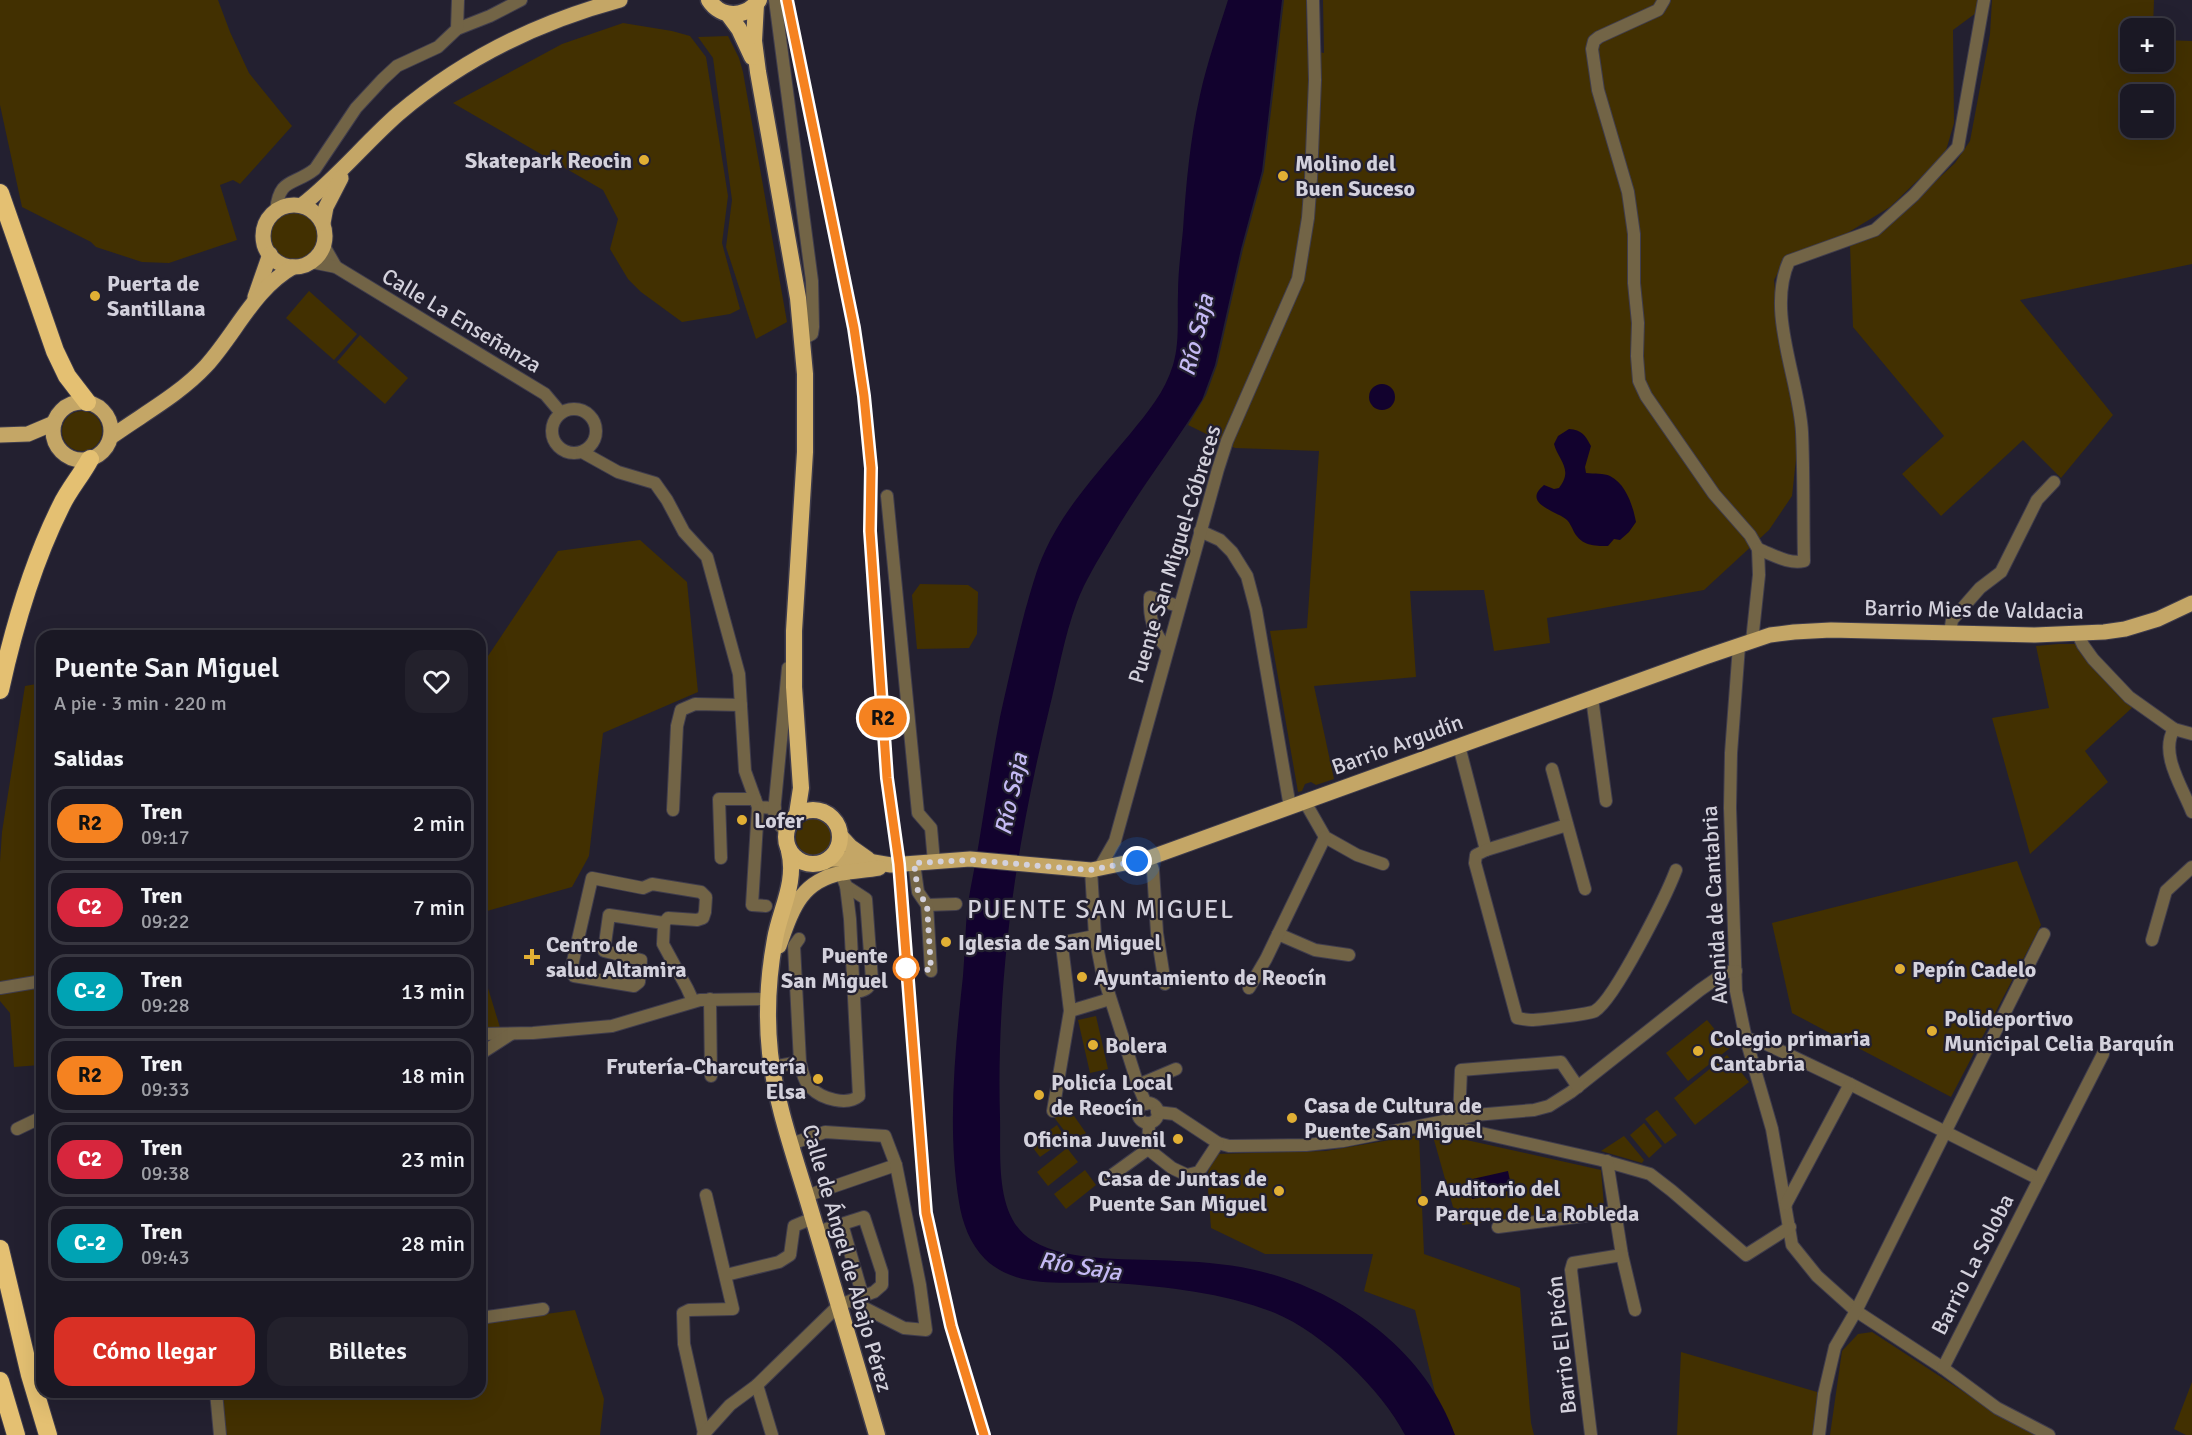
<!DOCTYPE html>
<html lang="es">
<meta charset="utf-8">
<style>
:root{--surface:#1a1824;--page:#23212c;--text:#f1f3f6;--muted:#9fa0a6;--line:#383741;--accent:#d93025}
body{margin:0;font-family:Signika,sans-serif;background:var(--page);color:var(--text);height:100vh;display:flex;flex-direction:column;font-size:22px;white-space:nowrap}
*{box-sizing:border-box;margin:0}
p{font-size:20px;color:var(--muted)}
.icon{flex:none;width:33px;height:33px;fill:none;stroke:currentColor;stroke-width:2;stroke-linecap:round;stroke-linejoin:round}
.map{position:relative;flex:1;overflow:hidden}
.side{position:absolute;left:36px;top:630px;width:450px;height:768px;display:flex;flex-direction:column;background:var(--surface);border-radius:18px;box-shadow:0 6px 24px #0002,0 0 0 2px var(--line)}
.side>*{flex:none}
.badge{padding:0 12px;border-radius:20px;font-size:21px;line-height:39px}
.controls{position:absolute;left:2120px;top:18px;display:grid;gap:12px}
.controls a{display:grid;place-items:center;width:54px;height:54px;border-radius:12px;background:var(--surface);box-shadow:0 6px 24px #0002,0 0 0 2px var(--line);font-size:30px}
.you{position:absolute;width:30px;height:30px;margin:-15px;border:4px solid #fff;border-radius:50%;background:#1a73e8;box-shadow:0 0 0 9px #1a73e833}
.map>.badge{position:absolute;translate:-50% -50%;box-shadow:0 0 0 3px #fff}
h2{padding:0 18px;font-size:22px;line-height:54px}
.round{display:grid;place-items:center;flex:none;width:63px;height:63px;border-radius:18px;background:var(--page)}
.overview{display:flex;align-items:center;justify-content:space-between;height:102px;padding:0 18px}
h1{font-size:28px;font-weight:600;line-height:45px}
.cta{display:flex;gap:12px;margin-top:auto;padding:12px 18px}
.cta a{flex:1;height:69px;border-radius:18px;background:var(--accent);color:#fff;font-size:24px;font-weight:600;line-height:69px;text-align:center}
.cta a+a{background:var(--page);color:var(--text)}
ul{padding:0;list-style:none}
li{display:flex;align-items:center;gap:18px;height:75px;margin:0 12px 9px;padding:0 6px;border:3px solid var(--line);border-radius:18px}
li div{flex:1}
li b{display:block;font-size:22px}
li em{font-style:normal}
li .badge{min-width:66px;font-weight:700;text-align:center}
.map>svg:first-child{display:block}
.green{fill:#423001;fill-rule:evenodd}
.water{fill:#12022e}
.lines{fill:none;stroke-linecap:round;stroke-linejoin:round}
.minor-casing{stroke:#3f3c4c;stroke-width:14}
.tertiary-casing{stroke:#3f3c4c;stroke-width:14}
.primary-casing{stroke:#3f3c4c;stroke-width:17}
.trunk-casing{stroke:#3f3c4c;stroke-width:19}
.motorway-casing{stroke:#3f3c4c;stroke-width:20}
.minor{stroke:#726446;stroke-width:12}
.tertiary{stroke:#726446;stroke-width:12}
.primary{stroke:#c4a666;stroke-width:15}
.trunk{stroke:#d4b36c;stroke-width:16}
.motorway{stroke:#e4c072;stroke-width:18}
.rail-casing{stroke:#adaab6;stroke-width:5}
.rail{stroke:#232030;stroke-width:3;stroke-dasharray:9;stroke-linecap:butt}
.line-casing{stroke:#fff;stroke-width:14}
.line{stroke:#f58220;stroke-width:9}
.walk{stroke:#d3d1dc;stroke-width:6;stroke-dasharray:0 10.8}
.poi-dot{fill:#e1af34;stroke:#232030;stroke-width:2}
.stop-dot{fill:#fff;stroke:#f58220;stroke-width:3}
.labels{text-anchor:middle;stroke-width:4.5;stroke-linejoin:round;paint-order:stroke}
.poi-label{font-size:22px;font-weight:bold;fill:#d3d1dc;stroke:#232030;text-anchor:start}
.street-label{font-size:22px;fill:#d3d1dc;stroke:#232030}
.stop-label{font-size:22px;font-weight:bold;fill:#d3d1dc;stroke:#232030;text-anchor:end}
.water-label{font-size:24px;font-style:italic;fill:#c5baf4;stroke:#232030}
.quarter-label{font-size:26px;letter-spacing:1.5px;fill:#d3d1dc;stroke:#232030}
</style>
<div class="map">
<svg width="2192" height="1435" viewBox="0 0 2192 1435">
<rect width="100%" height="100%" fill="#232030"/>
<g class="green">
<path d="M0 0H218L230 32 249 73 292 126 240 184 233 180 220 185 237 240 169 263 142 262 96 247 91 242 22 207 0 105Z"/>
<path d="M1284 0H1306L1307 50 1324 53 1323 0H1981L1980 10 1953 30 1954 123 1945 154 1890 207 1831 243 1787 256 1774 280 1778 318 1794 387 1797 450 1792 496 1769 530 1704 590 1547 618 1550 643 1494 651 1484 590 1410 591 1416 677 1314 686 1334 779 1316 785 1311 782 1305 784 1302 791 1298 792 1270 631 1307 628 1319 451 1235 448 1188 425 1206 395 1217 365 1243 249 1264 171Z"/>
<path d="M1992 0H2154L2153 28H2130V62H2163V40L2192 41V264L2020 300 2113 415 2061 478 2023 440 1941 516 1902 474 1944 436 1853 327 1850 245 1880 234 1955 163 1970 141 1990 34ZM2130 94H2163V128H2130Z"/>
<path d="M623 23 672 31 690 36 706 57 728 196 722 243 740 309 730 314 682 322 641 292 628 279 610 249 618 219 603 190 453 103 562 44Z"/>
<path d="M728 36 739 58 743 72 787 322 756 339 726 247 732 200 713 58 698 37Z"/>
<circle cx="295" cy="236" r="24"/>
<path d="M309 291 357 334 334 360 286 318Z"/>
<path d="M360 335 408 378 385 404 337 362Z"/>
<circle cx="82" cy="431" r="20"/>
<path d="M640 540 687 582 698 692 603 733 589 856 572 887 480 913V668L558 551Z"/>
<path d="M920 584 968 585 978 592 977 634 969 648 917 649 912 595Z"/>
<path d="M2058 644H2077L2134 706 2085 751 2108 782 2030 854 1992 718 2049 708 2036 646Z"/>
<path d="M42 683V1059L40 1065 14 1067 10 1013 0 1001V862L2 832 25 686Z"/>
<circle cx="814" cy="837" r="18"/>
<path d="M2017 861 2041 925 1951 1097 1792 1013 1772 923Z"/>
<path d="M480 962 502 1034H480Z"/>
<path d="M1096 1016 1108 1069 1090 1073 1078 1020Z"/>
<path d="M1707 1020 1730 1048 1688 1081 1666 1053Z"/>
<path d="M1727 1055 1749 1082 1695 1125 1674 1098Z"/>
<path d="M1067 1106 1086 1133 1073 1142 1053 1116Z"/>
<path d="M1657 1110 1677 1135 1665 1144 1645 1119Z"/>
<path d="M1644 1123 1662 1146 1649 1158 1630 1135Z"/>
<path d="M1057 1125 1066 1139 1040 1157 1030 1144Z"/>
<path d="M1435 1133 1601 1170 1604 1206 1549 1215 1462 1225V1215L1453 1207 1434 1140Z"/>
<path d="M1419 1135 1424 1254 1520 1288 1531 1423 1534 1435H1452L1435 1393 1415 1310 1364 1291 1373 1254H1265L1211 1228 1207 1176 1214 1154 1326 1151Z"/>
<path d="M1624 1136 1644 1160 1642 1163 1601 1151Z"/>
<path d="M1067 1148 1078 1162 1048 1186 1037 1172Z"/>
<path d="M1085 1170 1096 1185 1066 1209 1054 1194Z"/>
<path d="M575 1310 604 1399 600 1435H224L219 1392H480V1323Z"/>
<path d="M1872 1332 1996 1413 2041 1435H1830L1842 1351 1858 1334Z"/>
<path d="M1681 1352 1824 1394 1819 1435H1677Z"/>
<path d="M2192 1382V1435H2186L2174 1429Z"/>
</g>
<g class="water">
<path d="M1228 0H1282L1262 171 1241 249 1215 365 1202 400C1172 448 1138 492 1110 540 1098 560 1085 581 1077 602 1064 637 1058 674 1049 710 1016 844 996 980 1000 1118 1001 1157 994 1218 1033 1241 1068 1263 1136 1258 1177 1261 1207 1262 1238 1265 1267 1273 1349 1296 1426 1353 1455 1435H1405C1381 1389 1323 1333 1275 1313 1225 1293 1168 1287 1115 1283 1072 1280 1019 1292 985 1259 970 1244 962 1222 959 1202 947 1128 955 1050 963 976 965 952 965 928 968 904 971 883 976 862 979 842 986 800 992 758 1000 717 1008 681 1016 646 1025 611 1031 591 1036 570 1045 551 1065 507 1100 470 1130 434 1147 413 1165 392 1173 365 1180 342 1177 317 1178 293 1178 272 1181 251 1183 230 1186 185 1190 139 1200 95 1207 63 1218 32 1228 0Z"/>
<circle cx="1382" cy="397" r="13"/>
<path d="M1569 429C1582 430 1585 435 1591 446L1585 467 1586 473C1594 474 1604 473 1610 476 1626 484 1633 506 1636 522L1629 532 1620 540 1614 539 1608 546C1594 546 1582 546 1574 532 1572 528 1570 523 1567 520 1557 511 1521 504 1544 485L1554 489 1559 488C1574 469 1558 460 1554 444L1558 436Z"/>
<path d="M1508 1171 1512 1190 1472 1199 1468 1180Z"/>
</g>
<g class="lines">
<g class="minor-casing">
<g id="minor">
<path d="M775 0 812 281 813 327 812 334 803 339"/>
<path d="M1664 0 1658 10 1599 37 1594 41 1592 49 1598 90 1628 192 1634 234V283L1638 323 1637 356 1639 381 1646 396 1714 494 1750 535 1758 549 1759 575 1752 641"/>
<path d="M457 29 490 16 521 0"/>
<path d="M276 211C279 177 294 186 315 169L356 108 382 80 397 66 438 47 457 29 458 0"/>
<path d="M324 246 336 267"/>
<path d="M311 262 336 267 545 394 561 413"/>
<circle cx="574" cy="431" r="22"/>
<path d="M582 452 618 472 655 483 667 500 684 532 707 557 739 674 745 771 758 807 775 808"/>
<path d="M887 496 918 813 931 828 934 862"/>
<path d="M1758 549C1772 554 1789 565 1804 561 1803 518 1804 475 1802 432 1799 378 1766 312 1789 261L1875 230 1914 195 1958 147 1984 0"/>
<path d="M1950 633 1952 620 1980 588 2001 572 2037 500 2054 482"/>
<path d="M2078 634 2083 645 2093 659 2129 697 2174 729 2192 734"/>
<path d="M1739 646 1731 753 1730 808 1736 991 1746 1039 1772 1129 1792 1245 1817 1276 1856 1311 1943 1368 1997 1408 2049 1435"/>
<path d="M1167 648C1153 633 1149 617 1150 597L1178 606"/>
<path d="M1592 698 1606 801"/>
<path d="M2174 729C2159 754 2183 788 2192 812"/>
<path d="M1459 746 1486 850 1476 855 1475 863 1517 1018C1522 1019 1527 1020 1531 1020 1540 1020 1590 1014 1595 1011 1615 999 1667 894 1676 870"/>
<path d="M1552 769 1585 889"/>
<path d="M1305 802 1325 837 1357 855 1383 864"/>
<path d="M758 807 752 905 766 906"/>
<path d="M673 810 677 726 681 710 695 704 741 705"/>
<path d="M786 832 776 821 774 812 788 668"/>
<path d="M1486 850 1567 825"/>
<path d="M721 858 719 799H755"/>
<path d="M1149 858 1153 870 1157 933 1165 984"/>
<path d="M821 863 840 873"/>
<path d="M914 863 918 892 927 905 956 904"/>
<path d="M1091 870 1095 936 1102 972 1138 1085 1146 1104"/>
<path d="M846 886 866 899 872 980C869 989 864 991 855 992"/>
<path d="M927 905 931 971"/>
<path d="M664 923 668 918 697 920 703 918 705 912 706 897 701 892 652 884 643 888 592 878 571 970 574 976 634 986 639 982 641 960 604 951 609 915 664 923 663 944 687 988 693 1001"/>
<path d="M1278 934 1315 950 1349 955"/>
<path d="M2152 940 2166 891 2192 867"/>
<path d="M0 988 42 981"/>
<path d="M1249 988 1266 959 1325 837"/>
<path d="M710 999 711 1076"/>
<path d="M1070 1011 1110 999"/>
<path d="M480 1034 533 1033 612 1026 700 1000 768 999"/>
<path d="M1746 1039 1760 1041 1850 1084 2039 1179"/>
<path d="M480 1054 511 1034"/>
<path d="M800 1062C802 1071 804 1082 811 1088 822 1099 847 1106 859 1096L850 919 846 886 838 865"/>
<path d="M772 1067 800 1062 794 946 799 939"/>
<path d="M1138 1085 1176 1069"/>
<circle cx="1148" cy="1113" r="10"/>
<path d="M1053 1111 1070 1011 1062 946 1069 941 1095 936"/>
<path d="M1157 1112 1174 1114 1218 1143 1229 1146 1306 1145 1343 1141 1475 1115 1534 1110 1549 1106 1571 1092 1700 990 1726 972 1736 971"/>
<path d="M1459 1119 1461 1070 1561 1062 1578 1087"/>
<path d="M1149 1123 1148 1149 1172 1168 1187 1175 1199 1172 1218 1143"/>
<path d="M1441 1124 1601 1160 1650 1174 1672 1191 1746 1255 1790 1227"/>
<path d="M17 1129 42 1117"/>
<path d="M791 1144 825 1132 885 1136 896 1165 806 1196"/>
<path d="M1607 1161 1622 1255 1635 1310"/>
<path d="M1108 1178 1148 1149"/>
<path d="M1786 1204 1850 1084"/>
<path d="M842 1224 863 1297"/>
<path d="M1498 1227 1615 1212"/>
<path d="M726 1275 779 1262 790 1255 794 1226 813 1218"/>
<path d="M851 1301 904 1328 926 1330 920 1285 896 1165"/>
<path d="M480 1318 543 1309"/>
<path d="M1943 1368 2103 1054"/>
<path d="M757 1385 772 1435"/>
<path d="M216 1392 220 1435"/>
<path d="M704 1433 684 1344 683 1313 689 1310 733 1309 706 1195"/>
<path d="M703 1435 730 1405 757 1385 839 1305 874 1292 882 1285V1272L864 1217 817 1232"/>
<path d="M1591 1435 1571 1270 1573 1263 1622 1255"/>
<path d="M1819 1435 1824 1394 1835 1347 1856 1311 2044 934"/>
</g>
</g>
<g class="tertiary-casing">
<g id="tertiary">
<path d="M1200 531 1220 540 1232 552 1247 576 1256 610 1290 807"/>
<path d="M1099 869 1115 841 1218 469 1227 441 1298 279 1308 218 1311 178 1315 80 1313 0"/>
</g>
</g>
<g class="primary-casing">
<g id="primary">
<path d="M302 205C337 178 365 143 398 114 463 59 538 22 620 0"/>
<circle cx="294" cy="236" r="31"/>
<path d="M323 223 326 207 341 178"/>
<path d="M255 297 270 254"/>
<circle cx="82" cy="431" r="29"/>
<path d="M0 435 28 434 54 423"/>
<path d="M111 437C143 414 179 395 206 366 236 333 254 289 293 267"/>
<path d="M840 835 851 847 868 859"/>
<path d="M829 859H856L891 865 970 859 1091 870 1149 858 1705 657 1770 635 1794 632 1831 630 2035 635 2104 632 2125 629 2158 619 2192 603"/>
<path d="M779 946C792 910 800 881 842 873 854 871 867 870 879 868"/>
</g>
</g>
<g class="trunk-casing">
<g id="trunk">
<path d="M709 0C721 19 746 18 759 0"/>
<path d="M756 4 754 41 758 72 798 298 805 374V452L794 631V687L801 788 797 814"/>
<path d="M728 14 739 29 752 57"/>
<circle cx="813" cy="837" r="27"/>
<path d="M789 851C797 882 780 910 775 939 768 977 766 1015 770 1053 776 1105 795 1157 810 1208 832 1283 855 1359 877 1435"/>
</g>
</g>
<g class="motorway-casing">
<g id="motorway">
<path d="M0 193 55 351 67 376 87 402"/>
<path d="M0 690C14 626 32 564 61 506 69 489 81 476 90 459"/>
<path d="M0 1249 30 1375 48 1435"/>
<path d="M0 1381 16 1435"/>
</g>
</g>
<use href="#minor" class="minor"/>
<use href="#tertiary" class="tertiary"/>
<use href="#primary" class="primary"/>
<use href="#trunk" class="trunk"/>
<use href="#motorway" class="motorway"/>
<g class="rail-casing">
<path id="rail" d="M787 0 854 328 864 396 871 468 870 531 887 778 899 864 926 1213 951 1326 984 1435"/>
</g>
<use href="#rail" class="rail"/>
</g>
<g class="lines">
<g class="line-casing">
<path id="line" d="M787 0 854 328 864 396 871 468 870 531 887 778 899 864 926 1213 951 1326 984 1435"/>
</g>
<use href="#line" class="line"/>
<path class="walk" d="M906 968 931 970 927 905 918 892 914 863 970 860 1090 870 1137 861"/>
</g>
<g class="poi-dot">
<circle cx="644" cy="160" r="6"/>
<circle cx="1283" cy="176" r="6"/>
<circle cx="95" cy="296" r="6"/>
<circle cx="742" cy="820" r="6"/>
<circle cx="946" cy="942" r="6"/>
<path d="M529 948h6v6h6v6h-6v6h-6v-6h-6v-6h6z"/>
<circle cx="1900" cy="969" r="6"/>
<circle cx="1082" cy="977" r="6"/>
<circle cx="1932" cy="1031" r="6"/>
<circle cx="1093" cy="1045" r="6"/>
<circle cx="1698" cy="1051" r="6"/>
<circle cx="818" cy="1079" r="6"/>
<circle cx="1039" cy="1095" r="6"/>
<circle cx="1292" cy="1118" r="6"/>
<circle cx="1178" cy="1139" r="6"/>
<circle cx="1279" cy="1191" r="6"/>
<circle cx="1423" cy="1201" r="6"/>
</g>
<circle class="stop-dot" cx="906" cy="968" r="12"/>
<g class="labels">
<g class="poi-label">
<text x="632" y="168" text-anchor="end">Skatepark Reocin</text>
<text x="1295" y="171">Molino del<tspan x="1295" dy="25">Buen Suceso</tspan></text>
<text x="107" y="291">Puerta de<tspan x="107" dy="25">Santillana</tspan></text>
<text x="754" y="828">Lofer</text>
<text x="958" y="950">Iglesia de San Miguel</text>
<text x="546" y="952">Centro de<tspan x="546" dy="25">salud Altamira</tspan></text>
<text x="1912" y="977">Pepín Cadelo</text>
<text x="1094" y="985">Ayuntamiento de Reocín</text>
<text x="1944" y="1026">Polideportivo<tspan x="1944" dy="25">Municipal Celia Barquín</tspan></text>
<text x="1710" y="1046">Colegio primaria<tspan x="1710" dy="25">Cantabria</tspan></text>
<text x="1105" y="1053">Bolera</text>
<text x="806" y="1074" text-anchor="end">Frutería-Charcutería<tspan x="806" dy="25">Elsa</tspan></text>
<text x="1051" y="1090">Policía Local<tspan x="1051" dy="25">de Reocín</tspan></text>
<text x="1304" y="1113">Casa de Cultura de<tspan x="1304" dy="25">Puente San Miguel</tspan></text>
<text x="1166" y="1147" text-anchor="end">Oficina Juvenil</text>
<text x="1267" y="1186" text-anchor="end">Casa de Juntas de<tspan x="1267" dy="25">Puente San Miguel</tspan></text>
<text x="1435" y="1196">Auditorio del<tspan x="1435" dy="25">Parque de La Robleda</tspan></text>
</g>
<g class="street-label">
<text transform="translate(462 320) rotate(31)" y="8">Calle La Enseñanza</text>
<text transform="translate(1174 554) rotate(-73)" y="8">Puente San Miguel-Cóbreces</text>
<text transform="translate(1974 609) rotate(1)" y="8">Barrio Mies de Valdacia</text>
<text transform="translate(1397 744) rotate(-20)" y="8">Barrio Argudín</text>
<text transform="translate(1714 905) rotate(-93)" y="8">Avenida de Cantabria</text>
<text transform="translate(848 1258) rotate(74)" y="8">Calle de Ángel de Abajo Pérez</text>
<text transform="translate(1972 1264) rotate(-63)" y="8">Barrio La Soloba</text>
<text transform="translate(1561 1345) rotate(-96)" y="8">Barrio El Picón</text>
</g>
<g class="stop-label">
<text x="888" y="963">Puente<tspan x="888" dy="25">San Miguel</tspan></text>
</g>
<g class="water-label">
<text transform="translate(1196 335) rotate(-76)" y="8">Río Saja</text>
<text transform="translate(1011 794) rotate(-78)" y="8">Río Saja</text>
<text transform="translate(1080 1266) rotate(9)" y="8">Río Saja</text>
</g>
<g class="quarter-label">
<text x="1101" y="918">PUENTE SAN MIGUEL</text>
</g>
</g>
</svg>
<div class="controls">
<a>+</a>
<a>−</a>
</div>
<div class="you" style="left:1137px;top:861px"></div>
<b class="badge" style="left:883px;top:718px;background:#f58220;color:#111">R2</b>
<section class="side">
<div class="overview"><div><h1>Puente San Miguel</h1><p>A pie · 3 min · 220 m</p></div><a class="round"><svg class="icon" aria-label="heart" viewBox="0 0 24 24"><path d="M12 20l-8-8c-3-5 5-10 8-4 3-6 11-1 8 4z"/></svg></a></div>
<h2>Salidas</h2>
<ul>
<li><span class="badge" style="background:#f58220;color:#111">R2</span><div><b>Tren</b><p>09:17</p></div><em>2 min</em></li>
<li><span class="badge" style="background:#d7263d;color:#fff">C2</span><div><b>Tren</b><p>09:22</p></div><em>7 min</em></li>
<li><span class="badge" style="background:#00a3b4;color:#fff">C-2</span><div><b>Tren</b><p>09:28</p></div><em>13 min</em></li>
<li><span class="badge" style="background:#f58220;color:#111">R2</span><div><b>Tren</b><p>09:33</p></div><em>18 min</em></li>
<li><span class="badge" style="background:#d7263d;color:#fff">C2</span><div><b>Tren</b><p>09:38</p></div><em>23 min</em></li>
<li><span class="badge" style="background:#00a3b4;color:#fff">C-2</span><div><b>Tren</b><p>09:43</p></div><em>28 min</em></li>
</ul>
<div class="cta"><a>Cómo llegar</a><a>Billetes</a></div>
</section>
</div>
